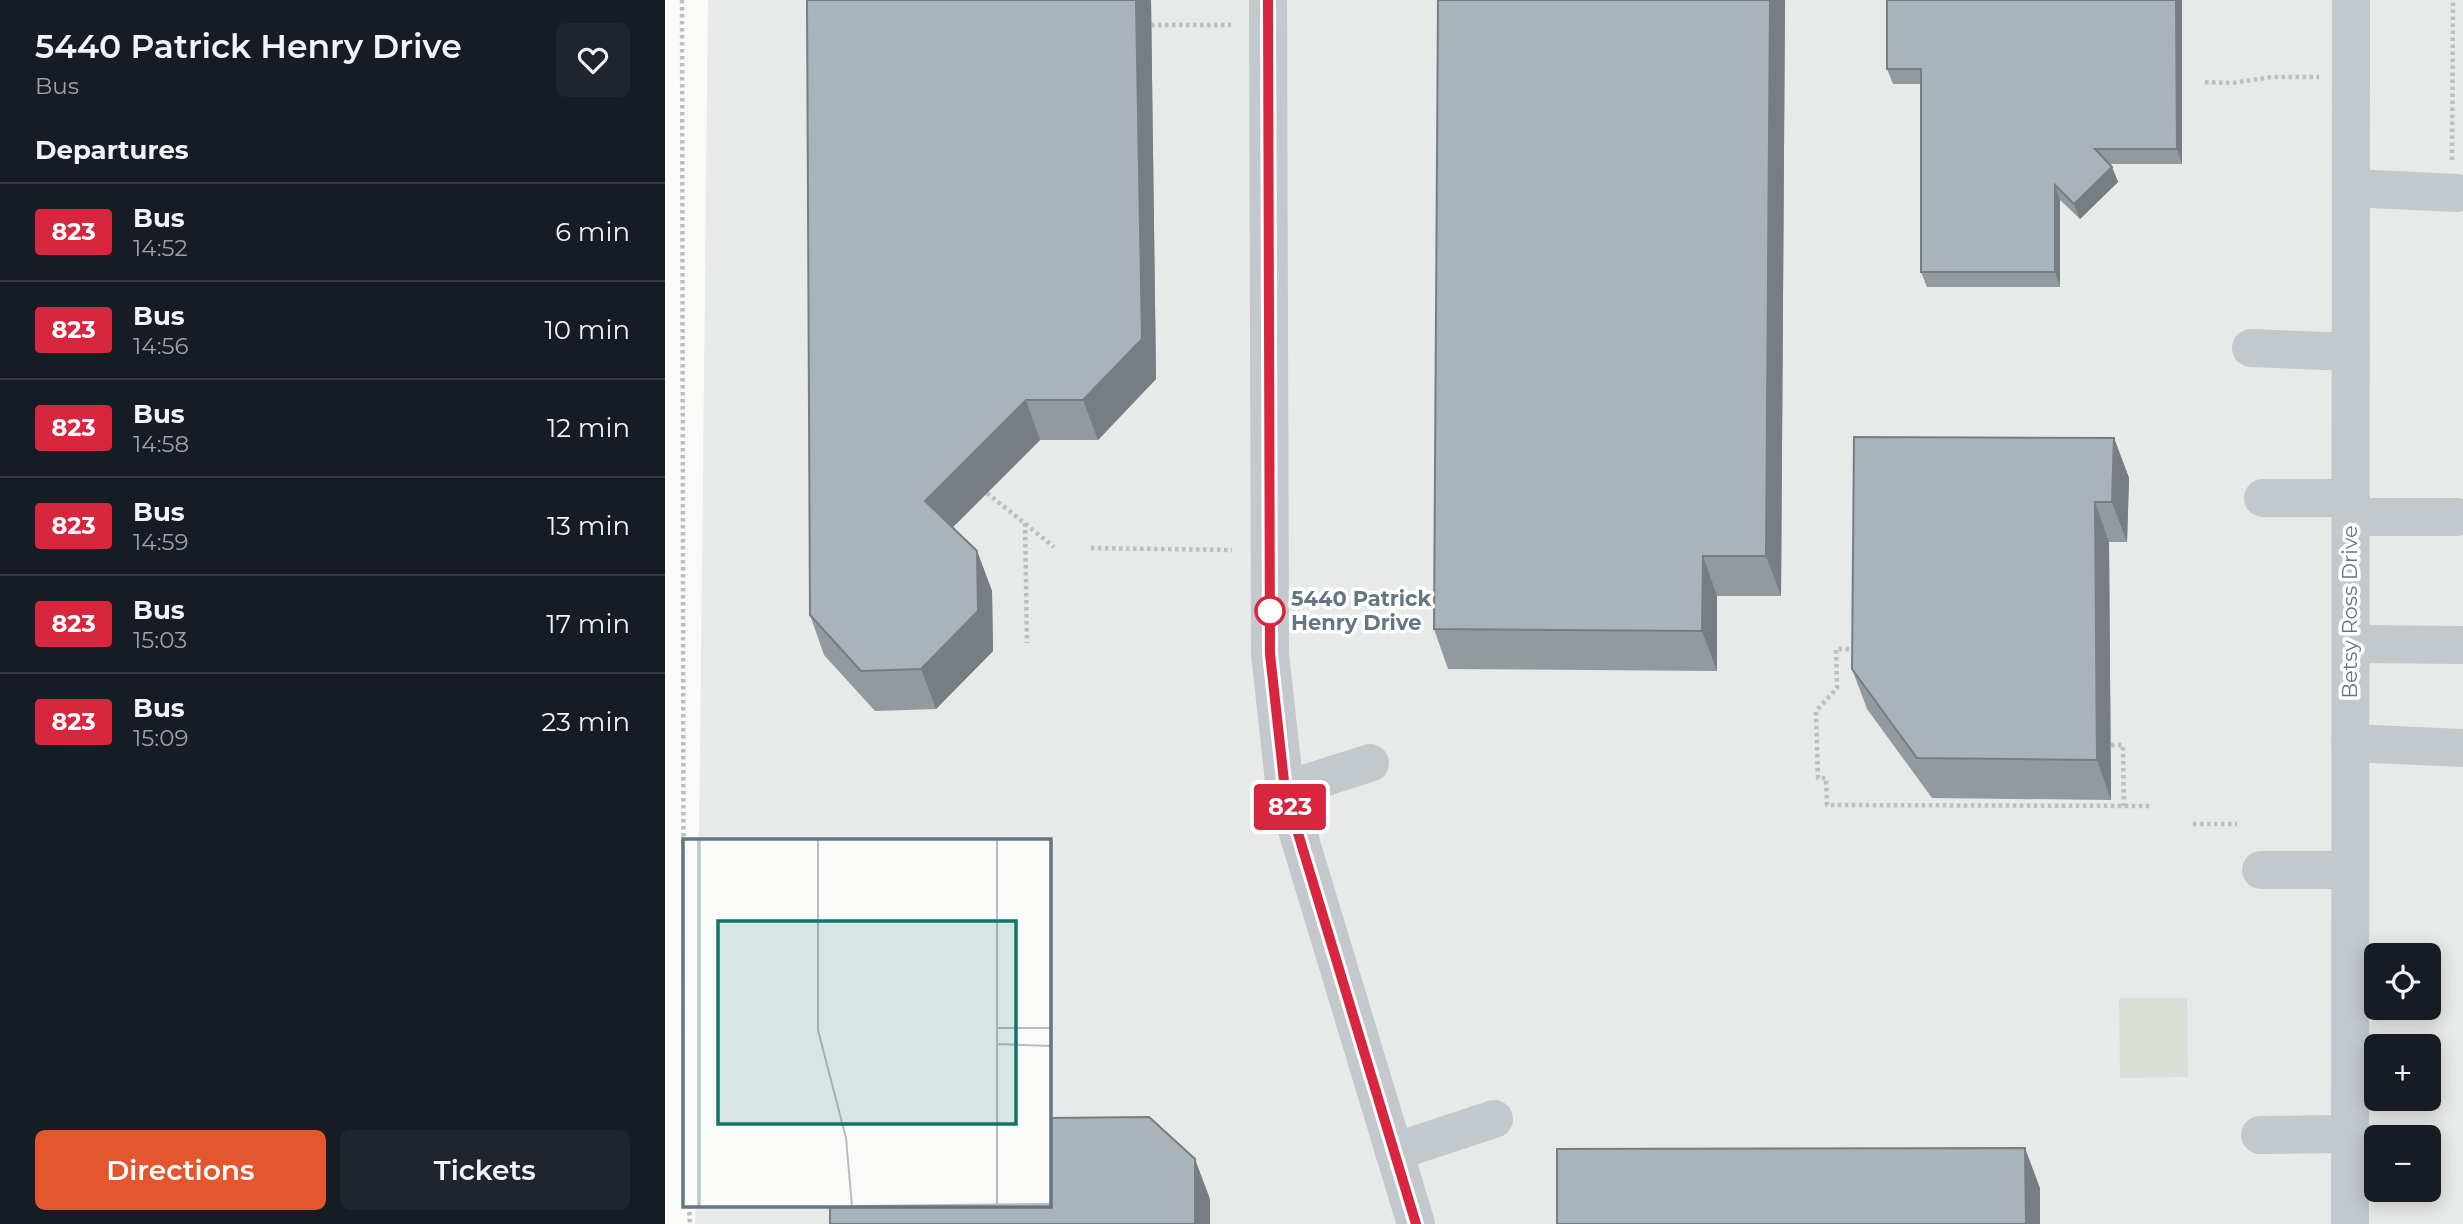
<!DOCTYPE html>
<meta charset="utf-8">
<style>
:root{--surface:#171b24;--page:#20242c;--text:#f1f3f6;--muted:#9ea1a6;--line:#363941;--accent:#e4572e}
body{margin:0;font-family:Montserrat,sans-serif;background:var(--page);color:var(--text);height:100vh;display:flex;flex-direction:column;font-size:26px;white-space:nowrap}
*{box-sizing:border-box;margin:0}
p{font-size:23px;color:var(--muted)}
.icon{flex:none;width:38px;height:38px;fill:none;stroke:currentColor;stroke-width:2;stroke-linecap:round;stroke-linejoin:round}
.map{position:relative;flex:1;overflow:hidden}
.panel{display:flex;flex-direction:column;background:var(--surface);width:665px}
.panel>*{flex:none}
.badge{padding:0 14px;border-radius:5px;font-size:24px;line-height:46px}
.tools{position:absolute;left:1699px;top:943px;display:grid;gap:14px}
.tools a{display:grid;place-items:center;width:77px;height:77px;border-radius:10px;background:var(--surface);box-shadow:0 4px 18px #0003;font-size:35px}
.map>.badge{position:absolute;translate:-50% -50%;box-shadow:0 0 0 4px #fff}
h2{padding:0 35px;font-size:26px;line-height:63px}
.round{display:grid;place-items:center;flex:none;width:74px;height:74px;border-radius:10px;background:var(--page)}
.head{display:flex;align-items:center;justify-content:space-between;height:119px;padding:0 35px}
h1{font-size:33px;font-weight:600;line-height:52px}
.action{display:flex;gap:14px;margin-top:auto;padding:14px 35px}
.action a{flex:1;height:80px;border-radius:10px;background:var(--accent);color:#fff;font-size:28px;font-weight:600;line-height:80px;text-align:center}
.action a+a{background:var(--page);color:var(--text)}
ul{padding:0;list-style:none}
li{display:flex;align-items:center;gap:21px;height:98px;padding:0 35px;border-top:2px solid var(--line)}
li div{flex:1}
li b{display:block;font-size:26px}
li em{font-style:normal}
li .badge{min-width:77px;font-weight:700;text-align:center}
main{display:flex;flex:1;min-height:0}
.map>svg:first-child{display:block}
.built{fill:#e8e9e9;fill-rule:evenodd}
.green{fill:#dadfd7}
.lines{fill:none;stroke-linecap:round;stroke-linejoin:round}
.path{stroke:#bbbfc2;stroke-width:4.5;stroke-dasharray:3.5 3.5;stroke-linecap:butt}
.minor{stroke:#c3c8cc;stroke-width:38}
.wall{fill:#929a9f}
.shaded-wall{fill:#777d82}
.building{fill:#aab3b9;stroke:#777d82;stroke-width:2}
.line-casing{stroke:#fff;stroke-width:16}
.line{stroke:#d7263d;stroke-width:10}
.stop-dot{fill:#fff;stroke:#d7263d;stroke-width:3.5}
.labels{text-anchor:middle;stroke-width:7;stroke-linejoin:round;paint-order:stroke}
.stop-label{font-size:21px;font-weight:bold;fill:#657683;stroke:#fff;text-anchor:start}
.street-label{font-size:21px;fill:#657683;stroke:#fff}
.inset-river{fill:none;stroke:#bbc7cb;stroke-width:3.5}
.inset-road{fill:none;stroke:#b5bdc2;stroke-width:2}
.view{fill:#0f766e;fill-opacity:0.15;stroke:#0f766e;stroke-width:3.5}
.inset-edge{fill:none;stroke:#657683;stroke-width:3.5}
</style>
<main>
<section class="panel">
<div class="head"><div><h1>5440 Patrick Henry Drive</h1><p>Bus</p></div><a class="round"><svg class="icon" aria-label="heart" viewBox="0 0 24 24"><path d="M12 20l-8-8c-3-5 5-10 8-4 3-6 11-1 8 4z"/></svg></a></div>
<h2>Departures</h2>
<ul>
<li><span class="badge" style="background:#d7263d;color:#fff">823</span><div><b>Bus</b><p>14:52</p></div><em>6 min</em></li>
<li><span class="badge" style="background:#d7263d;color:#fff">823</span><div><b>Bus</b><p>14:56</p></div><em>10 min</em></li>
<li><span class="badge" style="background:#d7263d;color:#fff">823</span><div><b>Bus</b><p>14:58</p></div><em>12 min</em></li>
<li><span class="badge" style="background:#d7263d;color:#fff">823</span><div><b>Bus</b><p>14:59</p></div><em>13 min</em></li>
<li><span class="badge" style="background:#d7263d;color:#fff">823</span><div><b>Bus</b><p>15:03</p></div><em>17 min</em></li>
<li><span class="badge" style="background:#d7263d;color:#fff">823</span><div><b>Bus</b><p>15:09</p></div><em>23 min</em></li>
</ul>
<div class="action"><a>Directions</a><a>Tickets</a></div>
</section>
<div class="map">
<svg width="1798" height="1224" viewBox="0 0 1798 1224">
<rect width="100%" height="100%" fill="#fafaf8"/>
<path class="built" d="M43 0H1798V1224H30L31 1205H383V841H34ZM1712 956H1764V1008H1712ZM1712 1046H1764V1099H1712ZM1712 1138H1764V1190H1712Z"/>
<path class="green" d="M1454 998H1522L1523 1077 1455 1078Z"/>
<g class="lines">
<g class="path">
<path d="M17 0 19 1134"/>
<path d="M486 25H566"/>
<path d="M1540 82 1567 83 1607 77H1654"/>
<path d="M1787 160 1788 0"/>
<path d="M322 493 389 547"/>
<path d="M360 523 362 643"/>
<path d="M426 548 567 550"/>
<path d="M1191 649H1171L1172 688 1151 711 1153 778H1161L1162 805 1487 806"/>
<path d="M1446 745H1458L1459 806"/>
<path d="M1528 824H1572"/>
<path d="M24 1205 25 1224"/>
</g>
<g class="minor">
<path d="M603 0 605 654 620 790 751 1224"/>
<path d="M1686 188 1792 193"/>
<path d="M1586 348 1686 352"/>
<path d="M1598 498H1686"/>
<path d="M1686 517H1792"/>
<path d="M1686 644 1798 645"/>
<path d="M1685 743 1798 748"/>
<path d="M620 790 705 763"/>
<path d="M1596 870H1685"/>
<path d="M1595 1135 1685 1134"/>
<path d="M729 1152 829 1119"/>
<path d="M1685 1224 1686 0"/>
</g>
</g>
<g class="wall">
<path d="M142 0H486L491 379 433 440H375L288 527 312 551 327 591 328 651 271 709 210 711 159 655 145 615Z"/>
<path d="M773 0H1120L1116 596H1052V671L783 669 769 629Z"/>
<path d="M1222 0H1517V164H1445L1447 167 1453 182 1415 219 1395 200V287H1262L1256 272V84H1228L1222 69Z"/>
<path d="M1449 438 1464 478 1462 542H1444L1446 800 1267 798 1202 709 1187 669Z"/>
</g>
<g class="shaded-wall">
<path d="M471 0H486L491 379 433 440 418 400Z"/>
<path d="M1105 0H1120L1116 596 1101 556Z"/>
<path d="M1511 0H1517V164L1512 149Z"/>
<path d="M1447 167 1453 182 1415 219 1409 204Z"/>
<path d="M1390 185 1395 200V287L1390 272Z"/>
<path d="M361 400 375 440 274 541 260 501Z"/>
<path d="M1449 438 1464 478 1462 542 1447 502Z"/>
<path d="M1430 502 1444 542 1446 800 1432 760Z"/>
<path d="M312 551 327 591 328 651 271 709 256 669Z"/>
<path d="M1038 556 1052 596V671L1037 631Z"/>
<path d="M1360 1148 1375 1188V1224H1361Z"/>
<path d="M530 1159 545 1199V1224H530Z"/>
</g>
<g class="building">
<path d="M142 0H471L477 339 418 400H361L260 501 312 551 313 611 256 669 196 671 145 615Z"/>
<path d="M773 0H1105L1101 556H1038L1037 631 769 629Z"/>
<path d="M1222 0H1511L1512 149H1430L1447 167 1409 204 1390 185V272H1256V69H1222Z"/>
<path d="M1189 437 1449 438 1447 502H1430L1432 760 1252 758 1187 669Z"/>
<path d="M484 1117 530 1159V1224H165V1205H383V1118Z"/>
<path d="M1360 1148 1361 1224H892V1149Z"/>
</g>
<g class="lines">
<g class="line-casing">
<path id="line" d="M603 0 605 654 620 790 751 1224"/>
</g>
<use href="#line" class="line"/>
</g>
<circle class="stop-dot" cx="605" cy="611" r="14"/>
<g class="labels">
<g class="stop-label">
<text x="626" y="606">5440 Patrick<tspan x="626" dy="24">Henry Drive</tspan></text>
</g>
<g class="street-label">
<text transform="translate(1685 612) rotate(-90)" y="7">Betsy Ross Drive</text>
</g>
</g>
<g transform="translate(18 839)">
<rect width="368" height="368" fill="#fafaf8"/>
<path class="inset-river" d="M16 1V367"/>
<path class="inset-road" d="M135 1V191L163 299 169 367M314 189H368M314 205 368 207M314 365V1M173 367 368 365"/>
<path class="view" d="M35 82H333V285H35Z"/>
<rect width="368" height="368" class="inset-edge"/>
</g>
</svg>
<div class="tools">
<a><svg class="icon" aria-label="locate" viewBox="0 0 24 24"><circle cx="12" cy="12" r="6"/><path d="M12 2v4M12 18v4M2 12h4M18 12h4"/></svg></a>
<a>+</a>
<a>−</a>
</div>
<b class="badge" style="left:625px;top:807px;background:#d7263d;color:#fff">823</b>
</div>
</main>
